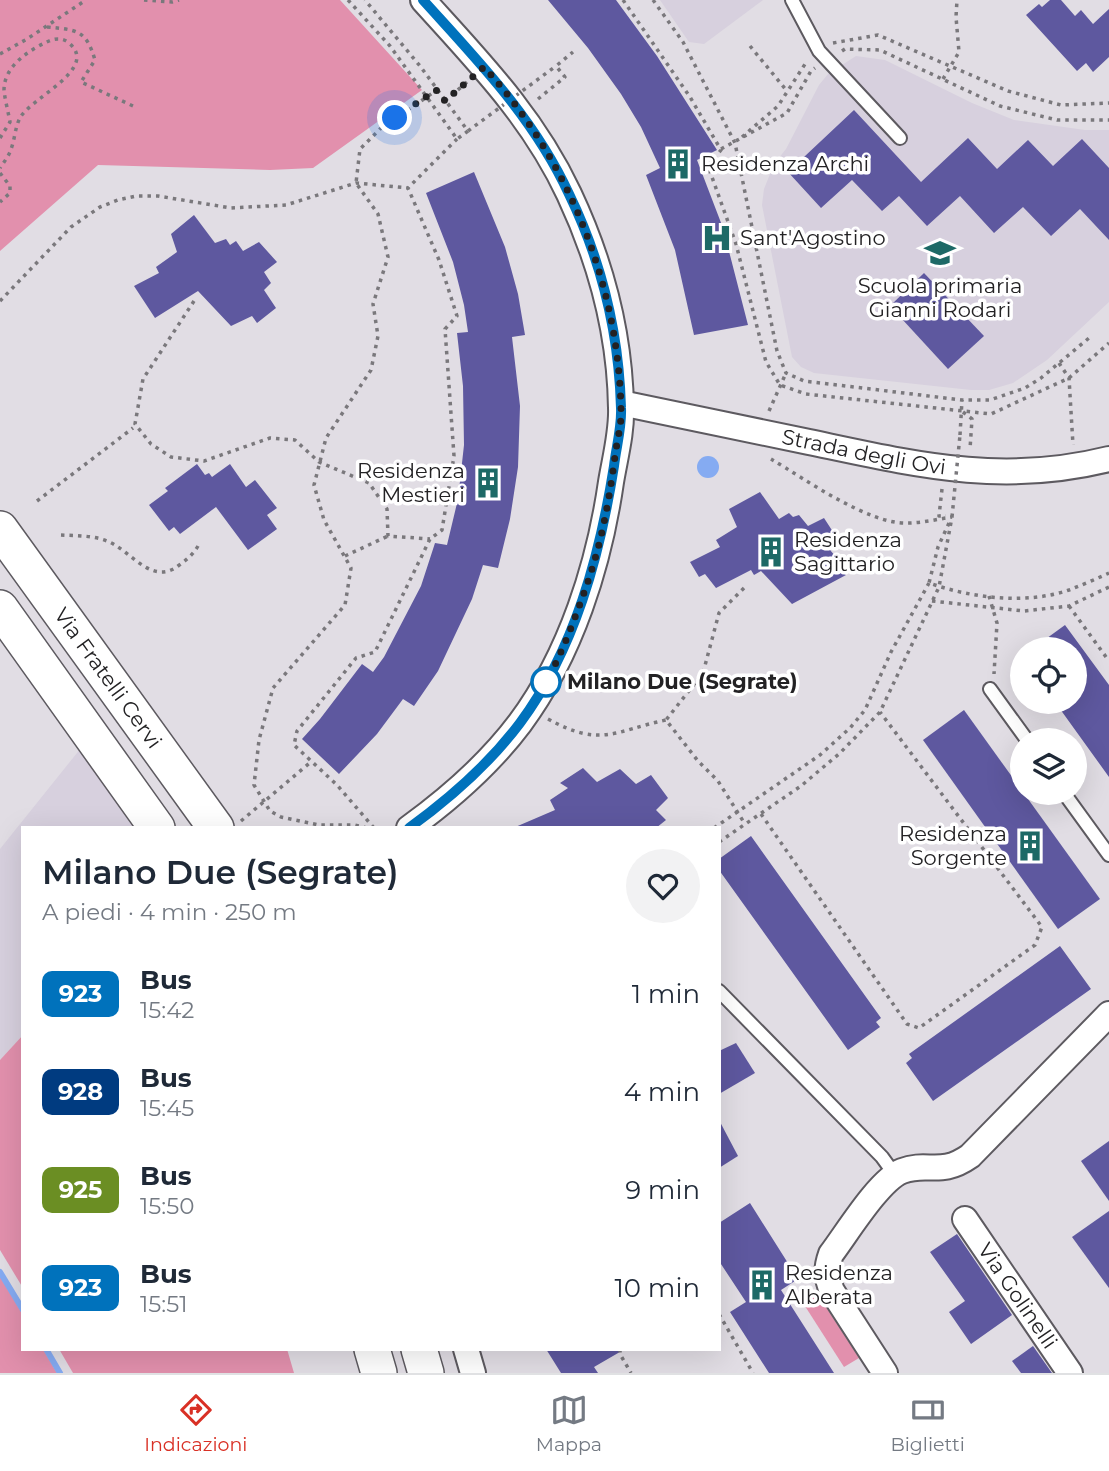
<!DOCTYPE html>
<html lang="it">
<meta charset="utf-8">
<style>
:root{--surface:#fff;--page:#f2f2f3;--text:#1f2937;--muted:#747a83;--line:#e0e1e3;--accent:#d93025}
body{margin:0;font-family:Montserrat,sans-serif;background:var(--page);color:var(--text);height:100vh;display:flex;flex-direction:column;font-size:26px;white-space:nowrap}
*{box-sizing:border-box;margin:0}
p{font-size:23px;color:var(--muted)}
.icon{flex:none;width:38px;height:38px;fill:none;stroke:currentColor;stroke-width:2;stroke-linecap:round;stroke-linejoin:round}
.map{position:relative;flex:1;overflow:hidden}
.panel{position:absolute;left:21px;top:826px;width:700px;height:525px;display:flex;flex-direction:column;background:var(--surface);border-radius:0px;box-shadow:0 7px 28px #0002}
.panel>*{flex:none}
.badge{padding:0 14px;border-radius:10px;font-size:24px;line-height:46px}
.tools{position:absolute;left:1010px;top:637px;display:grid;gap:14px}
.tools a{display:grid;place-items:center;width:77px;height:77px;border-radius:50%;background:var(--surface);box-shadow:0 7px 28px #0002;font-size:35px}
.you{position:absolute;width:35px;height:35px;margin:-18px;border:5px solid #fff;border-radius:50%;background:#1a73e8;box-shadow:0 0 0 10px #1a73e833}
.map>.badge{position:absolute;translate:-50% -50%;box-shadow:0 0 0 4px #fff}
.round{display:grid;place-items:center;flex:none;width:74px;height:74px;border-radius:37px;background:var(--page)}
.overview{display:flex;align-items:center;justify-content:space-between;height:119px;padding:0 21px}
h1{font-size:33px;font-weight:600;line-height:52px}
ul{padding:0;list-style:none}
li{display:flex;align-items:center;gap:21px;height:98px;padding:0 21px}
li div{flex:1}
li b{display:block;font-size:26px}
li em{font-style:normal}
li .badge{min-width:77px;font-weight:700;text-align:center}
.tabs{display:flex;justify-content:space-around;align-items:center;height:98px;border-top:2px solid var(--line);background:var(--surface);font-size:19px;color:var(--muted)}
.tabs a{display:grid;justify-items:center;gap:4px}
.tabs .selected{color:var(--accent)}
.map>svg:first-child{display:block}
.built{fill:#d7d0de}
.green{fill:#e290ad}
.water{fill:#85abf2}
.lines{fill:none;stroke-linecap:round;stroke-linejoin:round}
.stream{stroke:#85abf2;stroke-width:6}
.building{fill:#5e589f}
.lane-casing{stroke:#5d5a60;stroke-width:16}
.street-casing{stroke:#5d5a60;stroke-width:28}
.secondary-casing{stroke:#5d5a60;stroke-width:38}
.path{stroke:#7a787c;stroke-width:3.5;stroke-dasharray:3.5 5;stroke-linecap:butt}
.lane{stroke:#fff;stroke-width:12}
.street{stroke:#fff;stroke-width:24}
.secondary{stroke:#fff;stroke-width:35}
.path-bridge{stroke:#7a787c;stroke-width:3.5;stroke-dasharray:3.5 5;stroke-linecap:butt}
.line-casing{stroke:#fff;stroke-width:16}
.line{stroke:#0072bc;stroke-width:10}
.walk{stroke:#232224;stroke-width:7;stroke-dasharray:0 12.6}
.stop-dot{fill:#fff;stroke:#0072bc;stroke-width:3.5}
.labels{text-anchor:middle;stroke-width:7;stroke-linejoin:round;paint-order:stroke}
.poi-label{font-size:21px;fill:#232224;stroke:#fff;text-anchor:start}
.street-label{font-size:21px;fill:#232224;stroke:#fff}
.stop-label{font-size:21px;font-weight:bold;fill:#232224;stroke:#fff;text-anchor:start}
</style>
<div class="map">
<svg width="1109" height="1373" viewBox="0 0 1109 1373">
<rect width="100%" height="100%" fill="#e1dde4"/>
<g class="built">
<path d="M660 0H763L704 44 689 42Z"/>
<path d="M856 56 885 60 972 103 1014 120 1085 130H1109V302L1047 360 1013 383 989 390H971L814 373 801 367 792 357 762 205 764 189 774 164 786 149 819 85 828 74Z"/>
<path d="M85 743 145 828H23V1035L0 1060V849Z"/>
</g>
<g class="green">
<path d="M0 0H340L422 90 313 168 270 170 98 165 0 251Z"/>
<path d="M23 1035V1288L0 1250V1060Z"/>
<path d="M0 1276 23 1315V1349H43L57 1373H0Z"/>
<path d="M817 1293 859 1358 844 1367 803 1303Z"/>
<path d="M59 1349H287L294 1373H73Z"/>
</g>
<circle class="water" cx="708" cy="467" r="11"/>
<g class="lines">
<g class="stream">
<path d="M0 1272 23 1310"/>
<path d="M46 1349 60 1373"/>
</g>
</g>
<g class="building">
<path d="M548 0H616L657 56 717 150 697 160 723 228 748 325 694 335 675 250 646 175 660 168 641 127 621 94 588 48Z"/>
<path d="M1050 0H1061L1075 16 1081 10 1093 24 1109 9V57L1093 72 1086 63 1077 71 1026 15 1039 4 1042 7Z"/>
<path d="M854 110 921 182 968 138 997 169 1028 140 1053 166 1082 139 1109 168V240L1080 209 1051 236 1023 207 994 233 960 196 927 226 899 196 882 211 852 180 821 208 788 172Z"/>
<path d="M474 172 505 247 518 294 525 335 512 337 520 406 518 467 510 519 498 568 483 565 472 599 438 671 414 706 403 699 377 734 339 774 302 739 320 719 362 664 373 672 384 657 421 586 435 543 447 545 458 499 464 445 463 386 457 333 468 332 464 305 453 262 426 193Z"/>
<path d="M194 215 215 243 226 239 230 245 236 241 243 251 259 242 277 262 264 272 271 283 264 290 276 308 257 323 252 316 231 326 198 291 155 318 134 286 159 273 156 267 177 252 171 234Z"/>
<path d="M924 273 984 336 948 369 890 306Z"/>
<path d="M197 464 205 475 209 473 212 477 230 464 246 487 255 480 277 508 267 515 277 529 248 550 216 507 180 534 174 527 169 531 149 505 168 491 165 488Z"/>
<path d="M760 492 779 519 789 513 793 517 799 515 808 526 824 518 837 538 825 544 836 557 832 562 846 575 792 604 761 571 754 575 751 570 716 588 705 574 699 577 690 562 720 547 716 540 737 527 729 509Z"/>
<path d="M1065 625 1109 685V777L1055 702H1074V649H1032Z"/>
<path d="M964 710 1100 899 1058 929 923 740Z"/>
<path d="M583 768 597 782 620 769 636 784 651 775 668 798 656 810 666 820 656 828H513L555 810 550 800 568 788 560 783Z"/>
<path d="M751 836 881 1018 876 1022 880 1027 848 1050 719 870V859Z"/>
<path d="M1060 946 1091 989 933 1101 906 1063 912 1058 909 1054Z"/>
<path d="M736 1043 755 1073 719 1094V1051Z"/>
<path d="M719 1120 738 1156 719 1168Z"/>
<path d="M1109 1141V1201L1081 1161Z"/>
<path d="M750 1203 798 1279 781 1290 834 1373H769L730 1312 746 1302 719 1261V1223Z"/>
<path d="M1109 1211V1288L1072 1237Z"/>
<path d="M957 1234 1012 1315 971 1344 949 1312 965 1301 930 1252Z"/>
<path d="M1033 1346 1052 1373H1021L1012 1361Z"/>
<path d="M546 1349H625L594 1367 598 1373H561Z"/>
</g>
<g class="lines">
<g class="lane-casing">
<g id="lane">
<path d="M792 0 819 51 900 138"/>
<path d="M990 689 1027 740"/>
<path d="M1064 793 1109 855"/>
<path d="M719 991 882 1157 895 1175"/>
</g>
</g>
<g class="street-casing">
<g id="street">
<path id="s1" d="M621 403C684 416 746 429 809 442 914 464 1001 486 1109 459"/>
<path d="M409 828C449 799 490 763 520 723 571 654 599 565 611 482 615 458 622 432 621 408 620 334 600 260 569 194 533 117 479 62 423 0"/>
<path id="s2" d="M965 1219 1070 1373"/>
<path d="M466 1349 473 1373"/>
<path d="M885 1373 832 1291C826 1277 826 1268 831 1254 847 1233 879 1180 902 1171 928 1161 940 1177 970 1156L1109 1014"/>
</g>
</g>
<g class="secondary-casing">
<g id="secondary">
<path id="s3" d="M0 529 216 828"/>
<path d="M0 608 157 828"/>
<path d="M372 1349 379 1373"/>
<path d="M419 1349 426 1373"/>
</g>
</g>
<g class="path">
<path d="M144 0 172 2 179 0"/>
<path d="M348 0 390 46 457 139 468 131 420 66 365 0"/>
<path d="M623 0 690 97 721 150 708 166 736 244 766 362 780 385 806 394 991 414 1069 378 1109 343"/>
<path d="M653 0 683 42 735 143 777 351 786 373 804 381 962 400H990L1025 388 1041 378 1089 338"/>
<path d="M47 27C76 30 86 29 95 60L81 82 133 106"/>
<path d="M833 43 878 35 1008 91 1061 105 1109 103"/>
<path d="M750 46 787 91"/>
<path d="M842 51 845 49 880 50 1000 106 1057 120H1109"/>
<path d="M0 54 27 39 86 0"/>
<path d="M943 79 959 52 956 17 957 0"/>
<path d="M538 99 565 77 556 66 573 52"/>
<path d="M445 101 467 82"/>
<path d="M742 137 778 106 807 61"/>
<path d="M0 138 10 122C8 111 5 100 4 90 4 66 29 50 49 41 56 38 63 38 69 43 100 69 30 98 20 118 15 127 15 139 11 149 9 156 4 162 0 168"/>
<path d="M721 149 787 113 811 71 815 68"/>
<path d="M0 173 10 186V193L0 202"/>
<path d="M0 301 71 227 100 207 118 200 136 196H158L231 208 286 205 356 183 408 188"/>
<path d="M194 301 143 379 135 424 151 444 171 457 204 461 270 438 295 440 319 462 369 483 387 509 388 536 430 539"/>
<path d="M1059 363 1069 378 1073 445"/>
<path d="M769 411 786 373"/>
<path d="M963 412 972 419 970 449"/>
<path d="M960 435 962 400"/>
<path d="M771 459C805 479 869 525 908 523 923 523 938 519 952 517"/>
<path d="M942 489 939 516H946"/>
<path d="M37 501 133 428"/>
<path d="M949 523 938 547 929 583C972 598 1025 605 1069 590 1082 585 1096 579 1109 573"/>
<path d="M61 535C79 536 99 535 115 545 135 557 154 584 178 566 186 560 193 555 198 546"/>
<path d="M345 556 388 536"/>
<path d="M744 588 719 613 703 673 666 720 698 761 718 781 745 824"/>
<path d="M989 596 997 623 994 674"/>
<path d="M932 601 1024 611 1069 606 1109 587"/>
<path d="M1069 606 1109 661"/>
<path d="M548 719C601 748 614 731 666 720"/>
<path d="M761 814 907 1024 919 1028 1035 945 1042 927 880 712"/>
<path d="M241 821 312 761"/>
<path d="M367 828 355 825H319L281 817 270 811 254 785 259 740 273 688 345 605 351 568 324 520 314 485 326 438 371 370 378 336 373 304 388 257 378 214 356 183 360 149 380 129 437 90"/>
<path d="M374 828 337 785 294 745 297 731 356 658 375 652 430 539 442 530 454 456 445 329 457 316 439 260 408 188 457 139"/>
<path d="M714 828 820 755 850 728 865 710 891 652 929 583"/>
<path d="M719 842 801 786 840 753 880 712 939 587 952 517"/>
<path d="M719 1314 753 1373"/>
<path d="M620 1349V1354L631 1373"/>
</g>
<use href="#lane" class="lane"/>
<use href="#street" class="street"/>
<use href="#secondary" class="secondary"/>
<g class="path-bridge">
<path d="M468 131 556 66"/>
<path d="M952 517 960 435"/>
</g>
</g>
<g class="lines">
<g class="line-casing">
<path id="line" d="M409 828C449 799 490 763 520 723 575 649 600 555 614 466 616 448 622 427 621 408 619 334 601 260 569 194 534 118 478 61 423 0"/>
</g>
<use href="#line" class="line"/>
<path class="walk" d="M395 118 436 90 445 101 484 67C568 159 618 283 621 408 622 424 617 440 615 456 609 502 601 546 585 590 574 621 562 653 546 682"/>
</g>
<defs>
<g id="building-bare" transform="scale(2.415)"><path d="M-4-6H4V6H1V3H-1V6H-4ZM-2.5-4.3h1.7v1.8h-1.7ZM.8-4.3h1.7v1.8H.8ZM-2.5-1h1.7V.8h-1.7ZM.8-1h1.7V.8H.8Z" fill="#1d6966" stroke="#fff" stroke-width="2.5" paint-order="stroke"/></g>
<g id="hospital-bare" transform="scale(2.415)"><path d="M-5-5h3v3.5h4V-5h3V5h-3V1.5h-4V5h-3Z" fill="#1d6966" stroke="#fff" stroke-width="2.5" paint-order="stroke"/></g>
<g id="school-bare" transform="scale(2.415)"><path d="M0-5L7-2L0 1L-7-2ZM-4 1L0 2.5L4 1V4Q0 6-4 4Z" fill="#1d6966" stroke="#fff" stroke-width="2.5" paint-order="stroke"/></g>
</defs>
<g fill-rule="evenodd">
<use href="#building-bare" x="678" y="164"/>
<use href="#hospital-bare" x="717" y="238"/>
<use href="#school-bare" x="940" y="253"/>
<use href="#building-bare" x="488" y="483"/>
<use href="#building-bare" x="771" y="552"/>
<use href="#building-bare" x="1030" y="846"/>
<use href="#building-bare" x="762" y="1285"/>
</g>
<circle class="stop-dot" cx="546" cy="682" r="14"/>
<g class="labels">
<g class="poi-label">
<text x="701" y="171">Residenza Archi</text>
<text x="740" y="245">Sant'Agostino</text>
<text x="940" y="293" text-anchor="middle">Scuola primaria<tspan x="940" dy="24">Gianni Rodari</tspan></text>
<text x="465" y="478" text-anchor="end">Residenza<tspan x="465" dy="24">Mestieri</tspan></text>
<text x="794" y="547">Residenza<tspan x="794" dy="24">Sagittario</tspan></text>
<text x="1007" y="841" text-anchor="end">Residenza<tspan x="1007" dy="24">Sorgente</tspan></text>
<text x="785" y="1280">Residenza<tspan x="785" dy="24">Alberata</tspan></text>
</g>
<g class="street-label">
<text dy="7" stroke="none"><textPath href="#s1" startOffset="248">Strada degli Ovi</textPath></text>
<text dy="7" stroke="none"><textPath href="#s3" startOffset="184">Via Fratelli Cervi</textPath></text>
<text dy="7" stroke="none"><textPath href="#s2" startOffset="93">Via Golinelli</textPath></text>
</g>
<g class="stop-label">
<text x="567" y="689">Milano Due (Segrate)</text>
</g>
</g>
</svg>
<div class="tools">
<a><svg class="icon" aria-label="locate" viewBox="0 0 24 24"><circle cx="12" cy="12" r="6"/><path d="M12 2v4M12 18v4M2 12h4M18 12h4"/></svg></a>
<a><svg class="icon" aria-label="layers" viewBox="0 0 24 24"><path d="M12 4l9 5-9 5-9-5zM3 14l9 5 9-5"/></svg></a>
</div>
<div class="you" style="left:395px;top:118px"></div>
<section class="panel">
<div class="overview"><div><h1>Milano Due (Segrate)</h1><p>A piedi · 4 min · 250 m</p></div><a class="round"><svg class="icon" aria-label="heart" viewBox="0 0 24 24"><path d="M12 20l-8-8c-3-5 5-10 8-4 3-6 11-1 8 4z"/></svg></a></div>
<ul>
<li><span class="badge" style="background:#0072bc;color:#fff">923</span><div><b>Bus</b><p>15:42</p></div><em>1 min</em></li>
<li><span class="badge" style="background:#003b80;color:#fff">928</span><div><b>Bus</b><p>15:45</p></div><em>4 min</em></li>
<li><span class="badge" style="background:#6b8e23;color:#fff">925</span><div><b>Bus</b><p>15:50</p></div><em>9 min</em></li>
<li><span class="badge" style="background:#0072bc;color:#fff">923</span><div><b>Bus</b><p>15:51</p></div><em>10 min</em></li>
</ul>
</section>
</div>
<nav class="tabs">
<a class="selected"><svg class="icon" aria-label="directions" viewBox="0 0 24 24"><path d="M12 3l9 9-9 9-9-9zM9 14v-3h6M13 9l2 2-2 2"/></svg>Indicazioni</a>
<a><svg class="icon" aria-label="map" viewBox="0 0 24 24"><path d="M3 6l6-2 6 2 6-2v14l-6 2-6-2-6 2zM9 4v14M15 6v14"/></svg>Mappa</a>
<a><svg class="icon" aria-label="tickets" viewBox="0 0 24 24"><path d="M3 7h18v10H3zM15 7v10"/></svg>Biglietti</a>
</nav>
